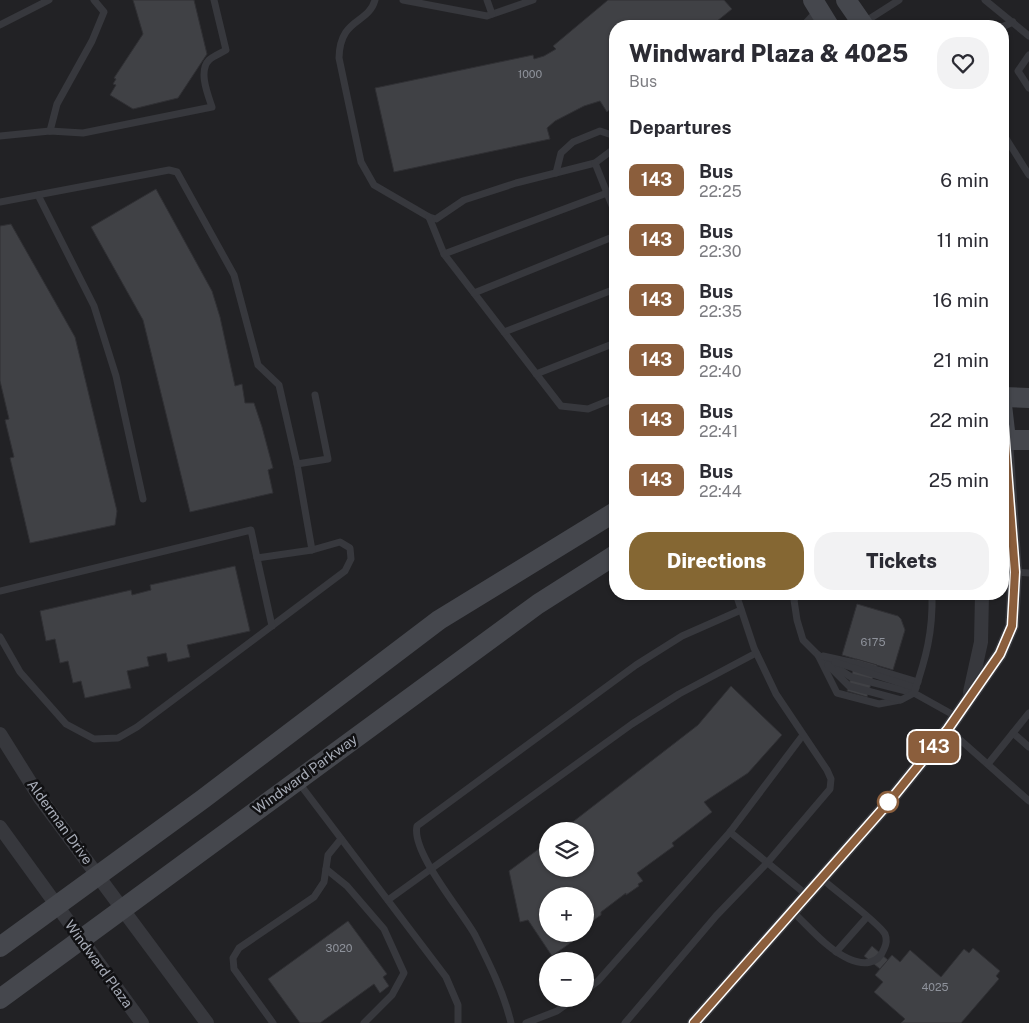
<!DOCTYPE html>
<meta charset="utf-8">
<style>
:root{--surface:#fff;--page:#f2f2f3;--text:#2b2b33;--muted:#7c7c81;--accent:#856733}
body{margin:0;font-family:"Public Sans",sans-serif;background:var(--page);color:var(--text);height:100vh;display:flex;flex-direction:column;font-size:19px;white-space:nowrap}
*{box-sizing:border-box;margin:0}
p{font-size:16px;color:var(--muted)}
.icon{flex:none;width:28px;height:28px;fill:none;stroke:currentColor;stroke-width:2;stroke-linecap:round;stroke-linejoin:round}
.map{position:relative;flex:1;overflow:hidden}
.side{position:absolute;left:609px;top:20px;width:400px;height:580px;display:flex;flex-direction:column;background:var(--surface);border-radius:20px;box-shadow:0 1px 4px #0004}
.side>*{flex:none}
.badge{padding:0 10px;border-radius:8px;font-size:18px;line-height:32px}
.fabs{position:absolute;left:539px;top:822px;display:grid;gap:10px}
.fabs a{display:grid;place-items:center;width:55px;height:55px;border-radius:50%;background:var(--surface);box-shadow:0 1px 4px #0004;font-size:25px}
.map>.badge{position:absolute;translate:-50% -50%;box-shadow:0 0 0 2px #fff}
h2{padding:0 20px;font-size:19px;line-height:45px}
.round{display:grid;place-items:center;flex:none;width:52px;height:52px;border-radius:20px;background:var(--page)}
.overview{display:flex;align-items:center;justify-content:space-between;height:85px;padding:0 20px}
h1{font-size:24px;font-weight:800;line-height:38px}
.primary-button{display:flex;gap:10px;margin-top:auto;padding:10px 20px}
.primary-button a{flex:1;height:58px;border-radius:20px;background:var(--accent);color:#fff;font-size:20px;font-weight:800;line-height:58px;text-align:center}
.primary-button a+a{background:var(--page);color:var(--text)}
ul{padding:0;list-style:none}
li{display:flex;align-items:center;gap:15px;height:60px;padding:0 20px}
li div{flex:1}
li b{display:block;font-size:19px}
li em{font-style:normal}
li .badge{min-width:55px;font-weight:700;text-align:center}
.map>svg:first-child{display:block}
.built{fill:#222225;fill-rule:evenodd}
.building{fill:#404145;stroke:#303034}
.lines{fill:none;stroke-linecap:round;stroke-linejoin:round}
.lane{stroke:#37383d;stroke-width:7}
.street{stroke:#37383d;stroke-width:14}
.secondary{stroke:#45474d;stroke-width:20}
.line-casing{stroke:#fff;stroke-width:11}
.line{stroke:#8b5e3c;stroke-width:8}
.stop-dot{fill:#fff;stroke:#8b5e3c;stroke-width:2.5}
.labels{text-anchor:middle;stroke-width:5;stroke-linejoin:round;paint-order:stroke}
.number-label{font-size:11px;fill:#8e929b}
.street-label{font-size:14px;fill:#a8adb8;stroke:#111113}
</style>
<div class="map">
<svg width="1029" height="1023" viewBox="0 0 1029 1023">
<rect width="100%" height="100%" fill="#161618"/>
<path class="built" d="M0 0H1029V1023H0ZM615 26H1002V594H615ZM548 831H585V869H548ZM548 896H585V934H548ZM548 961H585V999H548Z"/>
<g class="building">
<path d="M133 0H194L207 54 178 98 133 109 110 95 116 85 113 84 116 79 114 78 143 34Z"/>
<path d="M608 0H724L732 9 711 26H615V105L607 112 600 101 584 106 555 121 547 128 550 139 394 172 375 88 533 55 534 59 544 56 556 49 553 46Z"/>
<path d="M156 189 212 291 220 317 235 386 242 384 245 403H254L262 427 273 468 268 470 273 493 190 512 143 320 91 227Z"/>
<path d="M11 224 75 337 117 511 115 525 30 543 10 458 14 457 5 420 9 419 0 381V226Z"/>
<path d="M235 566 250 631 187 645 190 657 168 662 166 653 147 657 149 666 127 671 131 688 85 698 81 681 73 683 68 661 60 663 55 639 46 641 40 611 131 590 132 595 151 590 150 585Z"/>
<path d="M857 604 898 616 901 619 905 630 893 670 842 655Z"/>
<path d="M856 659 877 665 867 697 847 691Z"/>
<path d="M731 686 782 735 748 773 704 802 712 812 672 843 674 846 637 873 643 881 638 884 639 886 626 895V893L601 912V915L587 925 590 929 585 932V896H548V934H583L552 956 528 920 520 922 509 871 548 842V869H585V831H561L698 725Z"/>
<path d="M348 921 387 974 383 977 389 986 380 993 374 984 320 1023H300L268 979Z"/>
<path d="M872 946 888 960 880 969 864 956Z"/>
<path d="M973 948 1000 971 996 976 999 979 961 1023H901L905 1019 874 992 883 982 875 975 892 955 900 962 910 950 941 977 964 949 969 953Z"/>
</g>
<g class="lines">
<g class="lane">
<path d="M375 0C368 25 340 17 339 58L361 162 374 185 429 217 436 219 464 200 516 183 595 163 615 148"/>
<path d="M403 0 487 16 533 0"/>
<path d="M487 0 492 14"/>
<path d="M985 0 1029 36"/>
<path d="M863 23 899 0"/>
<path d="M0 25 49 0"/>
<path d="M803 26 817 11"/>
<path d="M1002 27 1013 22"/>
<path d="M1029 55 1018 71 1029 88"/>
<path d="M50 131 57 104 92 41 104 12 94 0"/>
<path d="M1002 132 1029 175"/>
<path d="M0 136 50 131 83 133 212 107C208 95 198 71 209 60 213 56 221 53 226 50L214 0"/>
<path d="M595 163 615 213"/>
<path d="M556 173 561 153 573 142 600 131 615 136"/>
<path d="M38 195 94 306 116 376 143 499"/>
<path d="M0 202 169 170 177 172 234 275 258 365 279 385 297 464 312 550 340 542 350 548 351 559 345 571 137 727 118 738 94 739 66 724 20 672 0 637"/>
<path d="M429 217 444 254 561 406 588 409 615 398"/>
<path d="M444 254 615 190"/>
<path d="M474 293 615 236"/>
<path d="M504 332 615 289"/>
<path d="M536 374 615 343"/>
<path d="M297 464 328 459 315 395"/>
<path d="M257 558 272 626"/>
<path d="M1015 572 1029 573"/>
<path d="M0 591 251 530 257 558 312 550"/>
<path d="M798 594 794 600 797 620 803 640 818 655 851 677 914 693 957 717"/>
<path d="M818 655 837 693 879 704 900 700"/>
<path d="M823 656 855 663 918 682"/>
<path d="M835 662 916 688"/>
<path d="M828 665 849 686 901 700 914 693C926 658 933 632 932 594"/>
<path d="M948 729 1029 801"/>
<path d="M1013 733 1029 747"/>
<path d="M988 764 1029 713"/>
<path d="M299 783 446 977 458 1005V1023"/>
<path d="M730 832 808 896"/>
<path d="M326 869 347 886 384 929 404 973 392 995 364 1023"/>
<path d="M388 900 632 724 679 694 756 653"/>
<path d="M793 912C810 928 827 949 849 959 863 965 878 965 884 949 886 945 887 939 885 934 879 923 833 889 821 878"/>
<path d="M836 952 867 917"/>
<path d="M585 991 598 981 730 832 803 735"/>
<path d="M273 1023 234 969 233 958 239 948 314 897 324 882 328 855 341 839"/>
<path d="M511 1023C504 993 489 963 475 935 461 910 411 852 417 826L636 665 682 636 741 610"/>
<path d="M526 1023 557 1011 574 999"/>
<path d="M625 1023 716 916 767 863 830 789 831 779 827 770 776 694 754 648 736 594"/>
</g>
<g class="street">
<path d="M970 692 981 642 982 594"/>
<path d="M0 734 40 798 207 1023"/>
<path d="M0 827 142 1023"/>
<path d="M694 1023 889 802 948 729 1000 654 1012 626 1015 572 1006 440"/>
</g>
<g class="secondary">
<path d="M813 0 829 26"/>
<path d="M846 0 864 26"/>
<path d="M1002 397 1029 398"/>
<path d="M1002 405 1006 440"/>
<path d="M1002 440H1029"/>
<path d="M0 947 203 799 439 620 615 512"/>
<path d="M0 999 538 604 615 555"/>
</g>
</g>
<g class="lines">
<g class="line-casing">
<path id="line" d="M694 1023 889 802 948 729 1000 654 1012 626 1015 572 1002 405"/>
</g>
<use href="#line" class="line"/>
</g>
<circle class="stop-dot" cx="888" cy="802" r="10"/>
<g class="labels">
<g class="number-label">
<text x="530" y="78">1000</text>
<text x="873" y="646">6175</text>
<text x="339" y="952">3020</text>
<text x="935" y="991">4025</text>
</g>
<g class="street-label">
<text transform="translate(305 774) rotate(-36)" y="5">Windward Parkway</text>
<text transform="translate(60 822) rotate(54)" y="5">Alderman Drive</text>
<text transform="translate(99 964) rotate(54)" y="5">Windward Plaza</text>
</g>
</g>
</svg>
<div class="fabs">
<a><svg class="icon" aria-label="layers" viewBox="0 0 24 24"><path d="M12 4l9 5-9 5-9-5zM3 14l9 5 9-5"/></svg></a>
<a>+</a>
<a>−</a>
</div>
<b class="badge" style="left:934px;top:747px;background:#8b5e3c;color:#fff">143</b>
<section class="side">
<div class="overview"><div><h1>Windward Plaza &amp; 4025</h1><p>Bus</p></div><a class="round"><svg class="icon" aria-label="heart" viewBox="0 0 24 24"><path d="M12 20l-8-8c-3-5 5-10 8-4 3-6 11-1 8 4z"/></svg></a></div>
<h2>Departures</h2>
<ul>
<li><span class="badge" style="background:#8b5e3c;color:#fff">143</span><div><b>Bus</b><p>22:25</p></div><em>6 min</em></li>
<li><span class="badge" style="background:#8b5e3c;color:#fff">143</span><div><b>Bus</b><p>22:30</p></div><em>11 min</em></li>
<li><span class="badge" style="background:#8b5e3c;color:#fff">143</span><div><b>Bus</b><p>22:35</p></div><em>16 min</em></li>
<li><span class="badge" style="background:#8b5e3c;color:#fff">143</span><div><b>Bus</b><p>22:40</p></div><em>21 min</em></li>
<li><span class="badge" style="background:#8b5e3c;color:#fff">143</span><div><b>Bus</b><p>22:41</p></div><em>22 min</em></li>
<li><span class="badge" style="background:#8b5e3c;color:#fff">143</span><div><b>Bus</b><p>22:44</p></div><em>25 min</em></li>
</ul>
<div class="primary-button"><a>Directions</a><a>Tickets</a></div>
</section>
</div>
